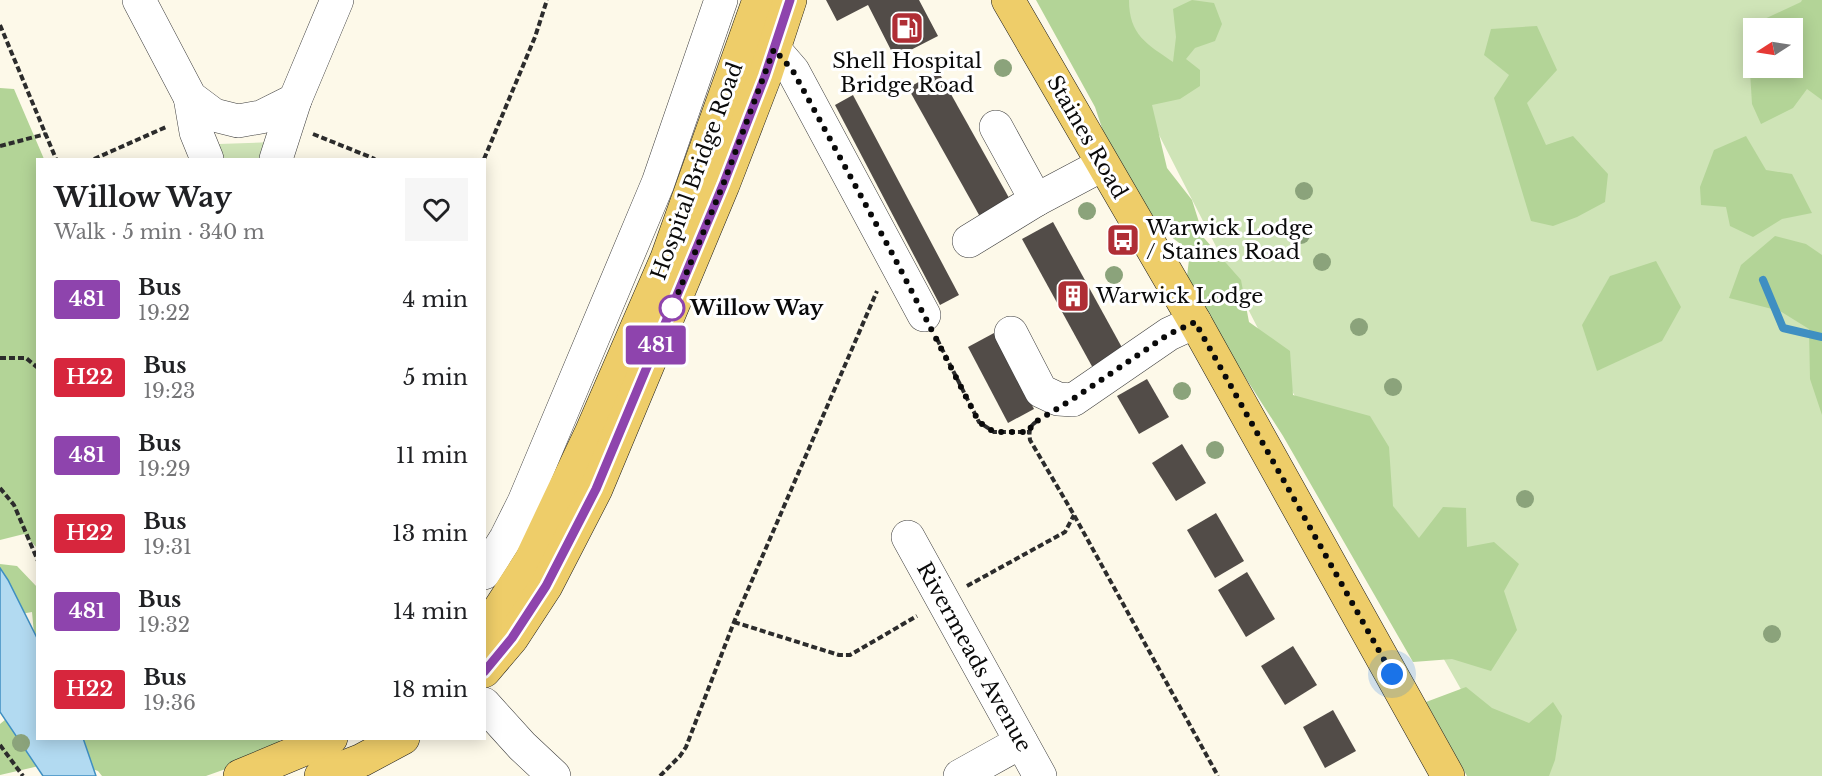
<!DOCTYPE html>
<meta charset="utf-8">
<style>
:root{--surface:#fff;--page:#f6f6f6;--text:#202124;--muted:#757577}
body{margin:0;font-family:"Libre Baskerville",serif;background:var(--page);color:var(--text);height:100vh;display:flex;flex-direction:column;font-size:22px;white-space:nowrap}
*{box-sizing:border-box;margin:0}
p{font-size:20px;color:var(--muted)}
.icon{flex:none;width:33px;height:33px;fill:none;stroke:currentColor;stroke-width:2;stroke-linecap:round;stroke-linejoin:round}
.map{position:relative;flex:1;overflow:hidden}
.details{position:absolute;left:36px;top:158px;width:450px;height:582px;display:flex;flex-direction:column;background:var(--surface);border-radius:0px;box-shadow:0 3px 15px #0003}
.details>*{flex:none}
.badge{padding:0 12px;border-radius:4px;font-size:21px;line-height:39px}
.needle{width:39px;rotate:258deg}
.fabs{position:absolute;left:1743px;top:18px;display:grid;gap:12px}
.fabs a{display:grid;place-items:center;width:60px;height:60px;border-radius:0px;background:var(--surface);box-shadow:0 3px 15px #0003;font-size:30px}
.you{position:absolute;width:30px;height:30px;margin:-15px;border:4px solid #fff;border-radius:50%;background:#1a73e8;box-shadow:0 0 0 9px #1a73e833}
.map>.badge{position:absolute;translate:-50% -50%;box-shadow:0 0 0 3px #fff}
.round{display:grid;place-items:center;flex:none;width:63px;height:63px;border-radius:0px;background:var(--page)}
.summary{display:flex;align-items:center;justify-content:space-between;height:102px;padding:0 18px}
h1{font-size:28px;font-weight:700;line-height:45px}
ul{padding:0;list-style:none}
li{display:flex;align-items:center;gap:18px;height:78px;padding:0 18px}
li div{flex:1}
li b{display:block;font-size:22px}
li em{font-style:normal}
li .badge{min-width:66px;font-weight:700;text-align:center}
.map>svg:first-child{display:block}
.green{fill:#cfe4b7;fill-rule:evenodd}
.forest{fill:#b3d497}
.water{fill:#b2daf1;stroke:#3f8fc2;stroke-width:1.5}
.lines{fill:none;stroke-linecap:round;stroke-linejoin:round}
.stream{stroke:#3f8fc2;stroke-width:8}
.building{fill:#524c48}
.minor-casing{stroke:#3d3d3d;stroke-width:34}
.major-casing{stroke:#1b1b1b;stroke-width:34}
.path{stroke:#2c2c2c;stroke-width:4;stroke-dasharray:6 3;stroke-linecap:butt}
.minor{stroke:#fff;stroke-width:33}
.major{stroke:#eecd69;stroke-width:33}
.tree{fill:#8ba37b}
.line-casing{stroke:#fff;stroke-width:14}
.line{stroke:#8e44ad;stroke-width:9}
.walk{stroke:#0a0a0a;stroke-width:6;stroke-dasharray:0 10.8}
.stop-dot{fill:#fff;stroke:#8e44ad;stroke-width:3}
.labels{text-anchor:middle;stroke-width:6;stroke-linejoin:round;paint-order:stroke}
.poi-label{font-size:21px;fill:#0a0a0a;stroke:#fff;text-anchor:start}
.street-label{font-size:21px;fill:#0a0a0a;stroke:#fff}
.stop-label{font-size:21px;font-weight:bold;fill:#0a0a0a;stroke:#fff;text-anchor:start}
</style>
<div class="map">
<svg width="1822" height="776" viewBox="0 0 1822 776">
<rect width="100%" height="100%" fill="#fdf9e9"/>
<g class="green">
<path d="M1090 0H1822V776H1510L1270 352ZM1754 28H1792V68H1754Z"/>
<path d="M275 142 265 159H220L219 144Z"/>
</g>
<g class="forest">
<path d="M1036 0H1129C1129 35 1147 44 1173 62L1176 37 1173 9 1192 0 1214 3 1222 24 1215 41 1195 48 1186 59 1200 70V86L1180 99 1152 105 1167 168 1192 200 1204 238 1241 280 1249 322 1290 351 1293 395 1370 416 1389 447 1393 506 1419 538 1443 507 1466 508 1467 547 1494 542 1519 564 1504 591 1517 630 1491 671 1452 659 1413 662 1283 436 1186 285 1190 251 1154 224 1111 155 1095 107Z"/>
<path d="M1802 0H1822V100L1807 89 1793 108 1761 124 1752 104 1749 55 1753 39 1754 68H1792V28H1756L1758 22 1801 2Z"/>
<path d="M1537 26 1557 70 1527 103 1546 145 1573 136 1608 174 1605 202 1577 217 1553 226 1531 221 1494 98 1509 75 1484 55 1491 29Z"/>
<path d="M0 88 14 89 44 159H38L37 548 24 534 0 540Z"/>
<path d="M1746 136 1766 170 1792 174 1812 213 1782 219 1753 237 1730 226 1726 207 1701 205 1700 187 1714 150Z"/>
<path d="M1775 236 1806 244 1822 255V415L1810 379 1809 329 1780 311 1729 298 1741 265Z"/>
<path d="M1656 261 1681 307 1662 341 1597 371 1582 325 1610 276Z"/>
<path d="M0 564 17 566 37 587 38 738H278L280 741 276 751 206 776H102L98 771 65 760 0 775V724L29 700 34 634 32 612 15 615 0 596Z"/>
<path d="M1466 687 1492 708 1529 723 1553 702 1562 716 1555 760 1549 776H1467L1426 702Z"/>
</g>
<path class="water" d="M0 568 8 580 37 638 38 738H83L96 776H43L0 712Z"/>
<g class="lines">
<path class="stream" d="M1763 280 1783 328 1822 337"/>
</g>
<g class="building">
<path d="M826 0H919L938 36 895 58 868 5 837 21Z"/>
<path d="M938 71 1013 205 983 222 908 88Z"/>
<path d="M853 95 959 295 940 305 835 105Z"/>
<path d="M1053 222 1125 353 1094 370 1022 239Z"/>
<path d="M994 333 1034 409 1008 423 968 347Z"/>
<path d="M1147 379 1169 417 1139 434 1117 396Z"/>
<path d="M1182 444 1206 483 1176 501 1152 463Z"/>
<path d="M1216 513 1244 561 1215 578 1187 530Z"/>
<path d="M1247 572 1275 619 1246 637 1218 590Z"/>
<path d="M1293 646 1317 685 1285 705 1261 666Z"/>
<path d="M1333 710 1356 751 1325 768 1303 727Z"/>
</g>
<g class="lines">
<g class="minor-casing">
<g id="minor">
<path d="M139 0 190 97 214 115 238 121 261 117 295 100"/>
<path d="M774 49 793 71 924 315"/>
<path d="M190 97 196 132 207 159"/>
<path d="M996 127 1036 200"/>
<path d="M276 159 295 100 337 0"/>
<path d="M969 241 1036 200 1102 165"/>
<path d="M1011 333 1041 391 1058 399 1073 400 1169 334 1195 322"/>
<path d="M908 537 1040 776"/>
<path d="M484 573 506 538 524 502 658 183 721 0"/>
<path d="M484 704 522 746 554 776"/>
<path d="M960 776 1021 742"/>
</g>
</g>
<g class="major-casing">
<g id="major">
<path d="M1008 0 1195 322 1448 776"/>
<path d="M484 628 493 619 531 560 591 433 667 258 759 0"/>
<path d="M484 671 512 638 546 586 596 489 723 185 765 76 790 0"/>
<path d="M240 776 331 738"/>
<path d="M321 776 362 760 403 738"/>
</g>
</g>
<g class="path">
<path d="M0 25 56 159"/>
<path d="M313 134 375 159"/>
<path d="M0 146 46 134"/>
<path d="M94 159 166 127"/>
<path d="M484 159 535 37 547 0"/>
<path d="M937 339 979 422 994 432H1029"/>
<path d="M0 358H26L38 368"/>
<path d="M1036 422C1029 426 1029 432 1030 440L1074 515 1218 776"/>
<path d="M0 488 14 505 38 561"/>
<path d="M967 586 1065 532 1074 515"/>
<path d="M734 622 839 655H850L917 616"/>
<path d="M0 745 23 776"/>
<path d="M660 776 680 756 686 747 734 622 877 291"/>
</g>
<use href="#minor" class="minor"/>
<use href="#major" class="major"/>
</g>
<g class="tree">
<circle cx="1003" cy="68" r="9"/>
<circle cx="1304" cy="191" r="9"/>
<circle cx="1087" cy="211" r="9"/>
<circle cx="1301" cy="235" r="9"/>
<circle cx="1322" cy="262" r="9"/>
<circle cx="1114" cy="275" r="9"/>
<circle cx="1359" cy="327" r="9"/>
<circle cx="1393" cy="387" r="9"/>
<circle cx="1182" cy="391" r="9"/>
<circle cx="1215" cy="450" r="9"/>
<circle cx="1525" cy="499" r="9"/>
<circle cx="1772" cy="634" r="9"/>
<circle cx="21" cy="743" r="9"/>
</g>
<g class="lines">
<g class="line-casing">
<path id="line" d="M484 672 512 638 546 586 596 489 723 185 765 76 790 0"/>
</g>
<use href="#line" class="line"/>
<path class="walk" d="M672 308 669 315 723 185 774 49 793 71 893 255 979 422 994 432H1029L1032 424 1073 399 1169 334 1195 322 1392 674"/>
</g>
<defs>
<g id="fuel-square" transform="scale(1.725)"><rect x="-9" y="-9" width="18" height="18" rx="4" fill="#af2e35" stroke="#fff"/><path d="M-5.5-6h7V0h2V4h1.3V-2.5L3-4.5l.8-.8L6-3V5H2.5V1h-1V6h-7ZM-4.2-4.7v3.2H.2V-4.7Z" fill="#fff"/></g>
<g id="bus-square" transform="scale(1.725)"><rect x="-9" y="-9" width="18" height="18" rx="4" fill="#af2e35" stroke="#fff"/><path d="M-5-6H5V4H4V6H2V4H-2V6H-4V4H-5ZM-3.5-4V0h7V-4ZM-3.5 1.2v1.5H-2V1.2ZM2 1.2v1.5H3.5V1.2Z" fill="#fff"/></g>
<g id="building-square" transform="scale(1.725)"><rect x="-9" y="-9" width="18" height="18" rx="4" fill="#af2e35" stroke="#fff"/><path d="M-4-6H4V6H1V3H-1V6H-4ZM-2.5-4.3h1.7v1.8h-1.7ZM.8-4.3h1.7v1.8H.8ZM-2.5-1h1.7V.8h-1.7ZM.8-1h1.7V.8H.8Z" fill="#fff"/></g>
</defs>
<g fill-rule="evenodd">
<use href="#fuel-square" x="907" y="28"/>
<use href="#bus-square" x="1123" y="240"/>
<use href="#building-square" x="1073" y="296"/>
</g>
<circle class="stop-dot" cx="672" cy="308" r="12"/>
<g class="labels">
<g class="poi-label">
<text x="907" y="68" text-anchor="middle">Shell Hospital<tspan x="907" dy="24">Bridge Road</tspan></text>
<text x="1146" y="235">Warwick Lodge<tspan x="1146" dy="24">/ Staines Road</tspan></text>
<text x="1096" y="303">Warwick Lodge</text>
</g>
<g class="street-label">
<text transform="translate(1087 137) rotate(60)" y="7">Staines Road</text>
<text transform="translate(697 171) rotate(-70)" y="7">Hospital Bridge Road</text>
<text transform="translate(974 657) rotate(61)" y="7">Rivermeads Avenue</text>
</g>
<g class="stop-label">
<text x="690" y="315">Willow Way</text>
</g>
</g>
</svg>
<div class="fabs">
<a><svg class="needle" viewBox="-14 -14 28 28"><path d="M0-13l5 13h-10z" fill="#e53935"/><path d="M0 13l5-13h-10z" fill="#757577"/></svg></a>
</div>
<div class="you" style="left:1392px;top:674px"></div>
<b class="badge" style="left:656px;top:345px;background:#8e44ad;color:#fff">481</b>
<section class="details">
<div class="summary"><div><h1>Willow Way</h1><p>Walk · 5 min · 340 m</p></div><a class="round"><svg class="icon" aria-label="heart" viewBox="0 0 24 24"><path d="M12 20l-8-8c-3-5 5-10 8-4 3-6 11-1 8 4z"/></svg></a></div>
<ul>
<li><span class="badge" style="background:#8e44ad;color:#fff">481</span><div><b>Bus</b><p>19:22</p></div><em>4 min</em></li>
<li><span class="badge" style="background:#d7263d;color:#fff">H22</span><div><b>Bus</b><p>19:23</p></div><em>5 min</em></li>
<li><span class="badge" style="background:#8e44ad;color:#fff">481</span><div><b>Bus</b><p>19:29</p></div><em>11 min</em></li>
<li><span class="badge" style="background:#d7263d;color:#fff">H22</span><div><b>Bus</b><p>19:31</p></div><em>13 min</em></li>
<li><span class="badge" style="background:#8e44ad;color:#fff">481</span><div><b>Bus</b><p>19:32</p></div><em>14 min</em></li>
<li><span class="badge" style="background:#d7263d;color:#fff">H22</span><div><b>Bus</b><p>19:36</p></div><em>18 min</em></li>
</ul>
</section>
</div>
